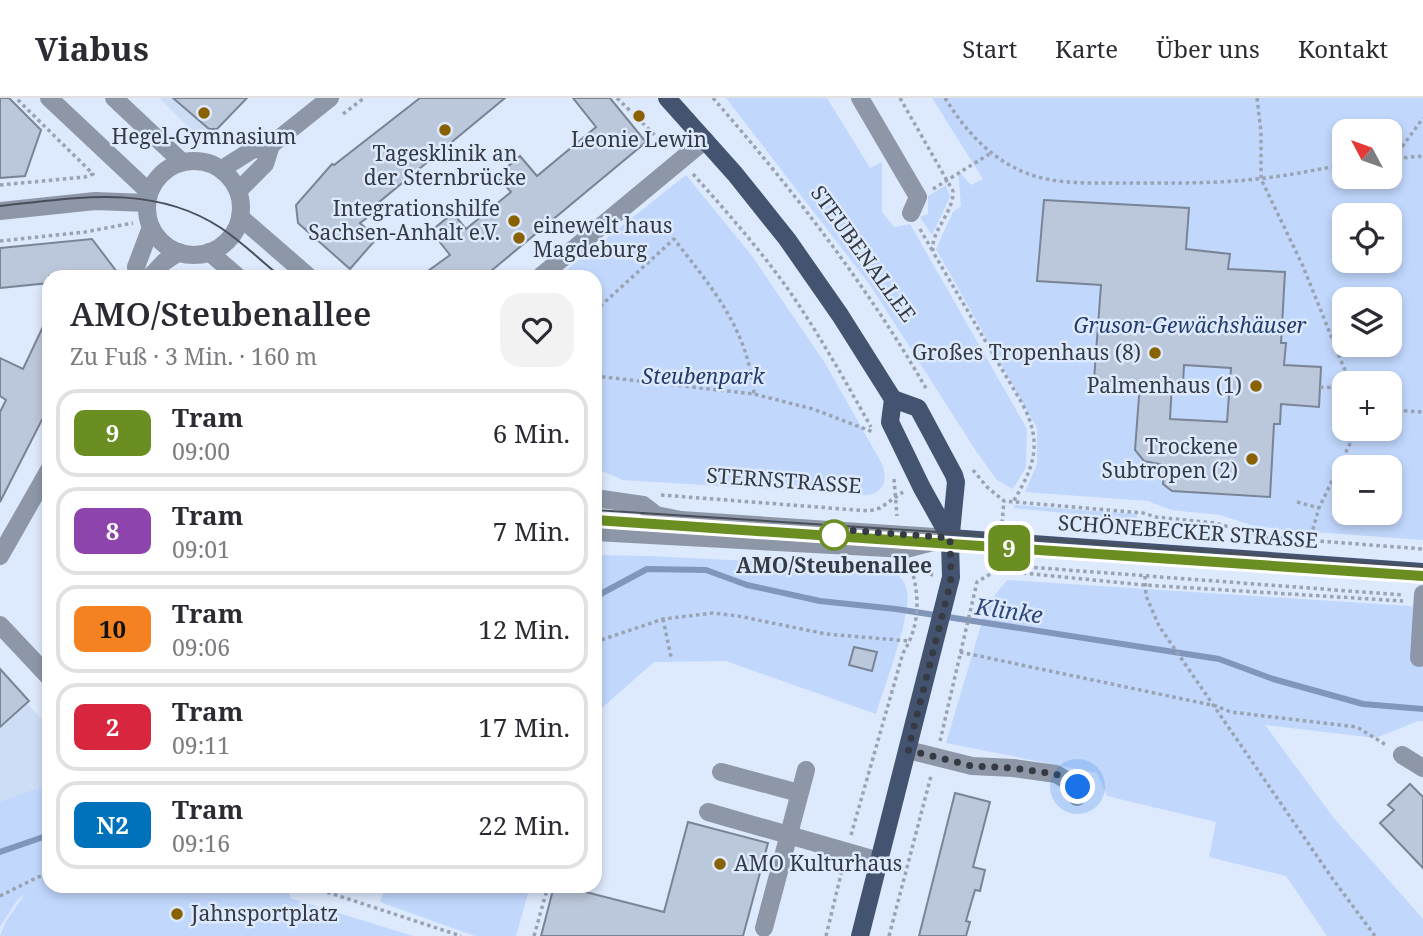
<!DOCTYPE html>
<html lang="de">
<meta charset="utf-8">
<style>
:root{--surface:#fff;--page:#f2f2f3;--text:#2b2b33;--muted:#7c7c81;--line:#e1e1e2}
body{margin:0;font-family:"Noto Serif",serif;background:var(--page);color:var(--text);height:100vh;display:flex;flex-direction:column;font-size:26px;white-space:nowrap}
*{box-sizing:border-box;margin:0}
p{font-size:23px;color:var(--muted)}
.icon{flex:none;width:38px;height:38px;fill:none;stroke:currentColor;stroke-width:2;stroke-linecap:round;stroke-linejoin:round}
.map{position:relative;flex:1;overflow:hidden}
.details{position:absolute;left:42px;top:172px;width:560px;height:623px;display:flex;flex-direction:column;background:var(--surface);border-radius:21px;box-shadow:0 4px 10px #0003}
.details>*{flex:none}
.badge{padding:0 14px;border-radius:10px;font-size:24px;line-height:46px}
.needle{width:46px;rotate:311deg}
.fabs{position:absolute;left:1332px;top:21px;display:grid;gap:14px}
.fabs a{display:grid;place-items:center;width:70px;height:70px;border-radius:14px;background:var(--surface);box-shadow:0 4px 10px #0003;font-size:35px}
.you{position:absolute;width:35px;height:35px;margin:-18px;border:5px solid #fff;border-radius:50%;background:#1a73e8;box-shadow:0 0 0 10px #1a73e833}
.map>.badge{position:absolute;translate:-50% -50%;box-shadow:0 0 0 4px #fff}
.round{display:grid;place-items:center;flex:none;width:74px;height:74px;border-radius:21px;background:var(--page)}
.overview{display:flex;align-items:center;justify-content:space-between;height:119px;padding:0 28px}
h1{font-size:33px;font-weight:600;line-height:52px}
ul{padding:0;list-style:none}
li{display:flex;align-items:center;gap:21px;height:88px;margin:0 14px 10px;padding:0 14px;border:4px solid var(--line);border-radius:21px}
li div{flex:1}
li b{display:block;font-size:26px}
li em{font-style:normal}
li .badge{min-width:77px;font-weight:700;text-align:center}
header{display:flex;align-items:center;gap:42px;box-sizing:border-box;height:98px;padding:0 35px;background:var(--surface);border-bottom:2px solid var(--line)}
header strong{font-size:33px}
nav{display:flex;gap:38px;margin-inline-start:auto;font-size:24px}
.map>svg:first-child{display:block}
.built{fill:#cdddf6}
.green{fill:#c1d7fc;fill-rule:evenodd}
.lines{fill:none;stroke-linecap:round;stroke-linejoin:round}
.stream{stroke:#8196ba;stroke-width:6}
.building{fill:#bbc7da;stroke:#798496;stroke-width:2;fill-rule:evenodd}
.path{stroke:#9aa3b2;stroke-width:3.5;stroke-dasharray:3.5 3.5;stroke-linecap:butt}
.minor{stroke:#8d97a7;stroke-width:18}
.major{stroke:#445470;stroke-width:18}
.tram{stroke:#494f59;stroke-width:2}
.line-casing{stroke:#fff;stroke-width:16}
.line{stroke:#6b8e23;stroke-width:10}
.walk{stroke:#363b43;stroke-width:7;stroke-dasharray:0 12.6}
.poi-dot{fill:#896100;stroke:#dde9fd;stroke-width:2.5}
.stop-dot{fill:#fff;stroke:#6b8e23;stroke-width:3.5}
.labels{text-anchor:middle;stroke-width:5;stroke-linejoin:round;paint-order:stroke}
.poi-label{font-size:21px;fill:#363b43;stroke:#dde9fd;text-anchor:end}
.street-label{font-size:21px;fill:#363b43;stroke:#dde9fd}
.park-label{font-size:21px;font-style:italic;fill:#223d6c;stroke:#dde9fd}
.stop-label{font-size:21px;font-weight:bold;fill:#363b43;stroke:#dde9fd}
.water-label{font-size:23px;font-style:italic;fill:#2e4a7b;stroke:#dde9fd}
</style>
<header>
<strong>Viabus</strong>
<nav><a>Start</a><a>Karte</a><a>Über uns</a><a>Kontakt</a></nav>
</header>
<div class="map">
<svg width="1423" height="838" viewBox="0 0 1423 838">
<rect width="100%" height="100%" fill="#dde9fd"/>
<g class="built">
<path d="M159 0H247L210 38H203L191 31Z"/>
<path d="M0 576 49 629V705L0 719Z"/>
</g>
<g class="green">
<path d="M726 0H827L870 70 882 64V114L894 129 910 126 1027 331 1026 369 1013 391 997 382 976 353 870 187Z"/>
<path d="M932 0H1423V442L1287 432 1251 427 1220 417 1171 412 1148 403 1025 394 1037 366V330L936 151 953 114 961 108 958 72 971 87 983 81ZM1344 33H1390V79H1344ZM1344 117H1390V163H1344ZM1344 201H1390V247H1344ZM1344 285H1390V331H1344ZM1344 369H1390V415H1344Z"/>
<path d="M686 77 752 158 825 265 882 366C888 382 884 395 866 397L623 382 595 370V178H559Z"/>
<path d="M946 87 950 99 932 137 920 119 928 116V98Z"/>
<path d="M1015 407 1137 416V422L1013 410Z"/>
<path d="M595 457 649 458 884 470C896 474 904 480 907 492 912 517 884 589 876 616L726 563 654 564 595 616Z"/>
<path d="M1007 482 1423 509V623H1418L1376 640 1265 627 1333 719 1423 821V838H1327L1286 778 1209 759 1216 724 1107 698 1097 675 946 645 987 507Z"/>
<path d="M49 686V788H289L290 800 413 838H0L5 825 26 794 16 804 0 829V704Z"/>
<path d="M386 788H530L516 838H475L380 804Z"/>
</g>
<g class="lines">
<g class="stream">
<path d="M595 499 647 471 706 472 747 487 820 503 896 511 1219 561 1273 581 1363 606 1423 611"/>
<path d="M0 754 49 737"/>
</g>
</g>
<g class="building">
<path d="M0 0H9L41 32 25 78 0 80Z"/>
<path d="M173 0H247L217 31H209Z"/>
<path d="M420 0H505L372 110 375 114 360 125 377 140 350 171 298 125 296 107 332 66 334 67Z"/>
<path d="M573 0H610L646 44 485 178H421L450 157 431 133 453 115 466 131 511 94 497 78 520 58 537 78 596 29Z"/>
<path d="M1044 102 1189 110 1186 151 1230 156 1228 171 1285 174 1281 245H1286L1284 267 1321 269 1319 309 1281 306 1280 326H1274L1270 399 1172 393 1163 386 1164 367 1144 363 1135 352 1140 285 1094 282 1101 187 1037 183ZM1184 267 1231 270 1227 324 1170 321 1172 285 1183 286Z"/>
<path d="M92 141 120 178H49V185L0 190V150Z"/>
<path d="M49 216V308L0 404V314L6 302 0 298V260L23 271Z"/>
<path d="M854 549 877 554 872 573 849 567Z"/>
<path d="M0 571 29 603 0 629Z"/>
<path d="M1410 686 1423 699V770L1380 725 1394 712 1388 707Z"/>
<path d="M955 695 990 704 973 769 985 772 980 793 975 792 966 823 970 824 966 838H919Z"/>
<path d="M688 724 768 745 743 838H541L554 788H562L664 814Z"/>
</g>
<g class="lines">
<g class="path">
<path d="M617 0 668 50"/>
<path d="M713 0C792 91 867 187 927 292"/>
<path d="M900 0 953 93C954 115 930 133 933 154L1023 307C1043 346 1034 369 1013 404"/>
<path d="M945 0C965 32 989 60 1026 75 1056 87 1094 85 1126 85 1172 85 1219 86 1265 80 1292 77 1318 71 1344 67"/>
<path d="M1257 0 1261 34V81L1302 166 1344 270 1353 285"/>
<path d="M343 16 364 0"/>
<path d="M1394 60 1423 20"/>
<path d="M1390 61 1423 58"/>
<path d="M693 76C725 112 757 148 785 187 817 232 844 281 871 329"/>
<path d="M0 87 85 79 93 76 16 0"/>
<path d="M933 91 991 55"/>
<path d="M920 131 932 152"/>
<path d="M0 143 85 134 133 125"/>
<path d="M595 213 674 141C712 190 748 231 754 296"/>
<path d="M595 278 754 296 813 311 873 334"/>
<path d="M1320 289 1344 290"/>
<path d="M1390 312 1423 314"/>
<path d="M973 372 987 389 1004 403 1143 415 1156 419 1215 425 1266 439 1423 451"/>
<path d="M894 381 897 418"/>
<path d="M661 397 869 413 880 410 903 394"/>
<path d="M1297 404 1319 410"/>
<path d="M1002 425 1004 403"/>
<path d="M1309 445 1319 410 1357 331"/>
<path d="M910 471 933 477"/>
<path d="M1002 473 1144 487 1403 503"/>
<path d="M1145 478 1146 498 1159 528 1332 780 1375 838"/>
<path d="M663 521 671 559"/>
<path d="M595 544 663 521 713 515 738 518 826 536 910 543"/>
<path d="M960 554 1216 608 1231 614 1357 629 1386 647"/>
<path d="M940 643 977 484 997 472 1027 469 1403 497"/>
<path d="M851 737 903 555C920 528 920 499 911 469"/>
<path d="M300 788 330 795 461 838"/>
<path d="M0 798 38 779 49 776"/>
<path d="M534 838 548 788"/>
<path d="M826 838 842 772"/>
<path d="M889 838 931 678"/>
</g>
<g class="minor">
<path d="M49 0 149 94"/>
<path d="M114 0 182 64"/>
<path d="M860 0 918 99 911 115"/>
<circle cx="194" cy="110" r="47"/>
<path d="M222 71 252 52 271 47 330 0"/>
<path d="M238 93 265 66 271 47"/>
<path d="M0 113 95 103 147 105"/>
<path d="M240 119 308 178"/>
<path d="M209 154 237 178"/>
<path d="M137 178 136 169 151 129"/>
<path d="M151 178 164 164 179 154"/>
<path d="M541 178 705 42"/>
<path d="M595 400 643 407 656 417 681 422 950 440"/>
<path d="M595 434 906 451 937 443"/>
<path d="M0 458 49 372"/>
<path d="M0 527 49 579"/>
<path d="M1419 560 1423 496"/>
<path d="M908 652 972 668 1013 670 1056 676 1078 689 1077 699"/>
<path d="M1402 657 1423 670"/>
<path d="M721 674 799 695"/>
<path d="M708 714 879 763"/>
<path d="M764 830 806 672"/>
</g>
<g class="major">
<path d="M667 0 735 76 787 141 840 217 893 301 890 324 922 390 950 440"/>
<path d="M950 440 1423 474"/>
<path d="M860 838 951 479 950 445 956 384 954 377 918 310 893 301"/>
</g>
<g class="tram">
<path d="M0 108C76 100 153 85 221 130 242 144 260 162 280 178"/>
<path d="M595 412 1000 438 1423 469"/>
<path d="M969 446 1028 451"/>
</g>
</g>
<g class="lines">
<g class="line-casing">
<path id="line" d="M595 422 1423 478"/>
</g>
<use href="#line" class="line"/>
<path class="walk" d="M834 437V431L950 440 951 479 948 495 908 652 972 668 1013 670 1056 676 1078 689"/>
</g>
<g class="poi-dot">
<circle cx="204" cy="15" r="7"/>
<circle cx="639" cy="18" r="7"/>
<circle cx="445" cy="32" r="7"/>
<circle cx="514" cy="123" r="7"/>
<circle cx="519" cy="140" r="7"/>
<circle cx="1155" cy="255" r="7"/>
<circle cx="1256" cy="288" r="7"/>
<circle cx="1252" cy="361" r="7"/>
<circle cx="720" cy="766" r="7"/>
<circle cx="177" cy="816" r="7"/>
</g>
<circle class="stop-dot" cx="834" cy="437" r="14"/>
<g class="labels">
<g class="poi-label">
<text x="204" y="46" text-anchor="middle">Hegel-Gymnasium</text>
<text x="639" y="49" text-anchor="middle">Leonie Lewin</text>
<text x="445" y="63" text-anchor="middle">Tagesklinik an<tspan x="445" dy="24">der Sternbrücke</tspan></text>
<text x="500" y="118">Integrationshilfe<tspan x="500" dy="24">Sachsen-Anhalt e.V.</tspan></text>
<text x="533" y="135" text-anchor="start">einewelt haus<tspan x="533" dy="24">Magdeburg</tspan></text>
<text x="1141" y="262">Großes Tropenhaus (8)</text>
<text x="1242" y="295">Palmenhaus (1)</text>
<text x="1238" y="356">Trockene<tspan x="1238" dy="24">Subtropen (2)</tspan></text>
<text x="734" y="773" text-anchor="start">AMO Kulturhaus</text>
<text x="191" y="823" text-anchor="start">Jahnsportplatz</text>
</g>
<g class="street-label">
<text transform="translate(863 156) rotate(54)" y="7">STEUBENALLEE</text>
<text transform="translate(784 383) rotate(4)" y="7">STERNSTRASSE</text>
<text transform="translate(1188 434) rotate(4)" y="7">SCHÖNEBECKER STRASSE</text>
</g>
<g class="park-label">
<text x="1190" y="235">Gruson-Gewächshäuser</text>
<text x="703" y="286">Steubenpark</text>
</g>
<g class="stop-label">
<text x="834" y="475">AMO/Steubenallee</text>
</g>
<g class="water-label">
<text transform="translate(1009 513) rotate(8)" y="8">Klinke</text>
</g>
</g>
</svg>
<div class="fabs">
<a><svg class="needle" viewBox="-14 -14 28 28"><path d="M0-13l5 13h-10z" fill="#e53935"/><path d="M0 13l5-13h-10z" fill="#7c7c81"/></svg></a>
<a><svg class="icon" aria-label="locate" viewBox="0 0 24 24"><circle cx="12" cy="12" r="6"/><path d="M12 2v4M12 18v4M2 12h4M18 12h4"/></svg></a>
<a><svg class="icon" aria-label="layers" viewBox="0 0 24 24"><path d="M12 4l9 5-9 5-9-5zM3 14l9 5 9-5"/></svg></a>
<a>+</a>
<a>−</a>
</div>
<div class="you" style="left:1078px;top:689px"></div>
<b class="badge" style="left:1009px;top:450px;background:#6b8e23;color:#fff">9</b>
<section class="details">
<div class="overview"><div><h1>AMO/Steubenallee</h1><p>Zu Fuß · 3 Min. · 160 m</p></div><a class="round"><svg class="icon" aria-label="heart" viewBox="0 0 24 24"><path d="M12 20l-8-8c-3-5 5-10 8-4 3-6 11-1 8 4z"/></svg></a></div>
<ul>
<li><span class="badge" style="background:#6b8e23;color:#fff">9</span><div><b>Tram</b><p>09:00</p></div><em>6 Min.</em></li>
<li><span class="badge" style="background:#8e44ad;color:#fff">8</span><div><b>Tram</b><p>09:01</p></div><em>7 Min.</em></li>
<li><span class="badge" style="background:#f58220;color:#111">10</span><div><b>Tram</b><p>09:06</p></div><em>12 Min.</em></li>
<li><span class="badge" style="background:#d7263d;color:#fff">2</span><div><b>Tram</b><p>09:11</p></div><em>17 Min.</em></li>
<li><span class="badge" style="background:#0072bc;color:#fff">N2</span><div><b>Tram</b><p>09:16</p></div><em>22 Min.</em></li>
</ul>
</section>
</div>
